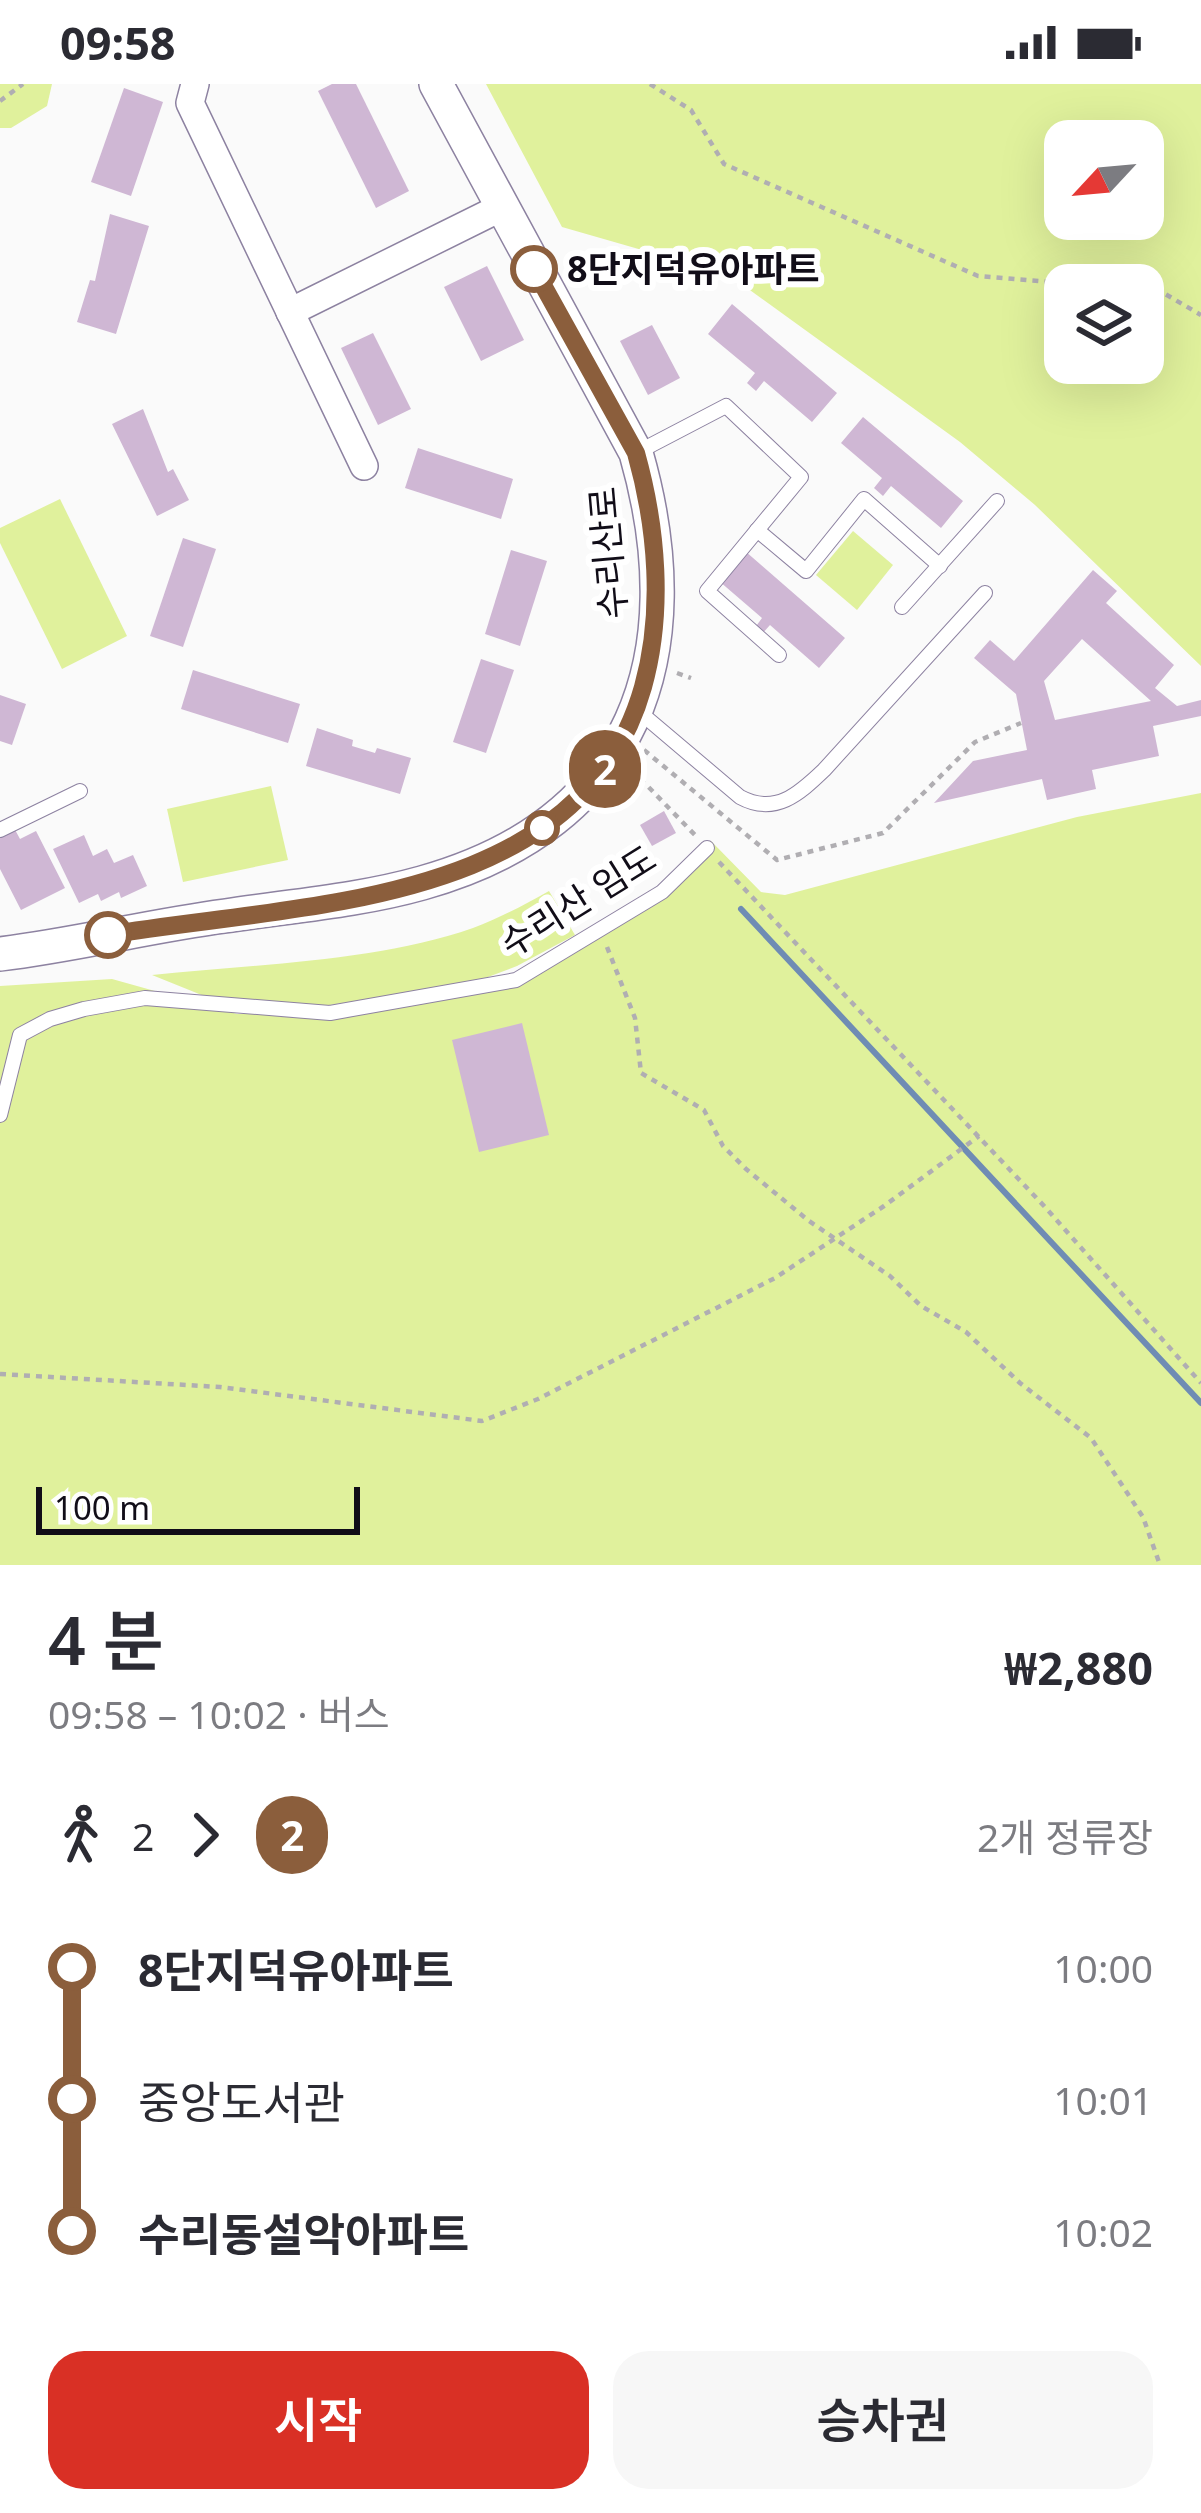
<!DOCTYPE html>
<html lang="ko">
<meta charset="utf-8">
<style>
:root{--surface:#fff;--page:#f7f7f7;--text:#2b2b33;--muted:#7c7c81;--accent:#d93025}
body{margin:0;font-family:"Noto Sans","Noto Sans KR",sans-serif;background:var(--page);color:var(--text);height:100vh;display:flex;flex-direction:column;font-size:45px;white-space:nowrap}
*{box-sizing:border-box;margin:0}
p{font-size:39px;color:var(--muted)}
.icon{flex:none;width:66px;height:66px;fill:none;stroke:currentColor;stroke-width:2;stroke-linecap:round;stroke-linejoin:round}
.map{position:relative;height:1481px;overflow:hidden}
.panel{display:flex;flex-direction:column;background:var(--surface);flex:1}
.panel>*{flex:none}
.badge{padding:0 24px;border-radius:39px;font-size:42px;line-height:78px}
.needle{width:78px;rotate:244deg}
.tools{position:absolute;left:1044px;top:36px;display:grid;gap:24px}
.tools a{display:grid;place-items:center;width:120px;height:120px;border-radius:24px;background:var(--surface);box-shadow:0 12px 48px #0002;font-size:60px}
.scale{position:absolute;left:36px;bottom:30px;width:324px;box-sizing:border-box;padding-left:12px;border:6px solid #110d18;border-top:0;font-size:33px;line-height:42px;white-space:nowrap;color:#110d18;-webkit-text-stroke:9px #fff;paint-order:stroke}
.map>.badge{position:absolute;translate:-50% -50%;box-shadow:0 0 0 6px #fff}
.legs{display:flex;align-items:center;gap:18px;height:132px;padding:0 48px;font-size:39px}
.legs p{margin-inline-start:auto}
.overview{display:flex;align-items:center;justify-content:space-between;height:204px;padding:0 48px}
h1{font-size:66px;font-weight:600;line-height:90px}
.primary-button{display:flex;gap:24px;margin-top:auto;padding:24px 48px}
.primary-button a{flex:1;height:138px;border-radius:36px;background:var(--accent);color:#fff;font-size:48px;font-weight:600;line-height:138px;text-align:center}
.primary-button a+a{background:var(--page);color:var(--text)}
ul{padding:0 48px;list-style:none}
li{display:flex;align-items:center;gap:42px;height:132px;font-size:45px}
li i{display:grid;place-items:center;width:18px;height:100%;margin:0 15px;background:currentColor}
li i::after{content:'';width:30px;height:30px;margin:-15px;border:9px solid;border-radius:50%;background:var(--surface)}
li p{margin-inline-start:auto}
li:first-child i{background:linear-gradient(#0000 50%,currentColor 0)}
li:last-child i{background:linear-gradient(currentColor 50%,#0000 0)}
.status{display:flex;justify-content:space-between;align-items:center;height:84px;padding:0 60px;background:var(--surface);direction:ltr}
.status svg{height:33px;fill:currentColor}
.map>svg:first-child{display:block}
.green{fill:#e0f19c;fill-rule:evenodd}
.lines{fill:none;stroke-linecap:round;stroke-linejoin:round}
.stream{stroke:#6f8cb4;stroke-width:6}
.building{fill:#cfb7d4;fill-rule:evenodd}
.service-casing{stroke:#8d82a1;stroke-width:16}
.minor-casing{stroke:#8d82a1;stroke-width:30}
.tertiary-casing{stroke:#8d82a1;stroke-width:36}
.path{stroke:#b0aeb2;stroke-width:4.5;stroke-dasharray:6 6;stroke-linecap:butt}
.service{stroke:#fff;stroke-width:14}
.minor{stroke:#fff;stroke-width:27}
.tertiary{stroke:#fff;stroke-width:33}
.line-1-casing{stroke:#fff;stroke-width:27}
.line-1{stroke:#8b5e3c;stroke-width:18}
.stop-1-dot{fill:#fff;stroke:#8b5e3c;stroke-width:6}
.labels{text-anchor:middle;stroke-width:12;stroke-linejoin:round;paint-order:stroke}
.stop-label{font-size:36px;font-weight:bold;fill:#110d18;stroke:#fff;text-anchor:start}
.street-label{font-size:36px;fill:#110d18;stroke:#fff}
</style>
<div class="status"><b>09:58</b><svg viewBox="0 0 49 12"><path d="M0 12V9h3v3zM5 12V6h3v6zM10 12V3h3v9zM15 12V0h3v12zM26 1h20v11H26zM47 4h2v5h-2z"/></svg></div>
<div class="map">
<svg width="1201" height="1481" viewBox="0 0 1201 1481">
<rect width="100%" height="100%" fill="#fafafa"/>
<g class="green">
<path d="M0 0H52L47 22 11 44H0Z"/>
<path d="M486 0H1201V582L1035 421 960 358 729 191 562 143ZM1065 57H1143V135H1065ZM1065 201H1143V279H1065Z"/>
<path d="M60 415 127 552 62 585 0 459V444Z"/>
<path d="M853 447 893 481 857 526 816 491Z"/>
<path d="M271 702 288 776 183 798 167 725Z"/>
<path d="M1201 709V1481H0V902L112 895 237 930 330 929 516 896 662 808 711 757 761 808 785 811 1077 733Z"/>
<path d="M549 807 575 851 517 882 472 899 330 921H271L209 914 152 891C255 880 376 878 473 844 500 834 524 821 549 807Z"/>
</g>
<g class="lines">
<path class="stream" d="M741 825 1201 1319"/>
</g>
<g class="building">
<path d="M332 0H356L409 107 376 124 318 7Z"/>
<path d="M124 4 163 18 131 112 91 98Z"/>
<path d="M110 130 149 142 116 250 77 238 90 196 95 197Z"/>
<path d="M487 182 524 256 481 277 444 203Z"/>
<path d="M732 220 837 309 812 338 764 297 756 307 747 299 755 289 708 250Z"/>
<path d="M652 241 680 294 648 311 620 257Z"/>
<path d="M373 249 411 325 378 341 341 264Z"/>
<path d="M143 325 168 388 173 385 189 416 157 432 112 340Z"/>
<path d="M863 333 963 417 941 444 891 402 883 412 874 404 882 394 841 359Z"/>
<path d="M418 364 513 395 501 435 405 404Z"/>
<path d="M183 454 216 465 183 563 150 552Z"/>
<path d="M511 466 547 477 520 562 485 550Z"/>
<path d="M745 467 845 554 819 584 770 541 761 551 754 545 762 534 719 497Z"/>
<path d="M1093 486 1117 507 1106 519 1174 581 1155 604 1177 622 1201 616V632L1153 642 1159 672 1092 686 1096 705 1047 716 1042 695 934 719 973 677 1027 666 1016 610 974 574 990 556 1014 577ZM1082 555 1151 617 1055 636 1044 597Z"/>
<path d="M481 575 514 586 486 669 453 658Z"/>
<path d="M193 586 300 620 288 659 181 625Z"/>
<path d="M0 611 26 620 12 661 0 657Z"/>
<path d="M317 644 353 656 352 662 375 669 377 664 411 674 400 710 306 682Z"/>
<path d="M664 727 676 749 652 762 640 741Z"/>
<path d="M13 742 20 755 36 747 65 804 21 826 0 785V749Z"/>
<path d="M84 751 93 772 107 765 114 779 133 771 147 802 121 814 119 808 101 817 98 810 79 819 53 765Z"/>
<path d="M522 939 549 1051 479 1068 452 956Z"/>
</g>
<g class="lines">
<g class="service-casing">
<g id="service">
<path d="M636 369 726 322 801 393 707 507 779 571"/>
<path d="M757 446 806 487 864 415 940 482"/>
<path d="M902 523 997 417"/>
<path d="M636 625 740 713C775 732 799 710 824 686L985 509"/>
<path d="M0 746 80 707"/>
<path d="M0 1031 20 951 50 935 84 925 145 914 330 929 516 896 662 808 707 764"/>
</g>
</g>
<g class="minor-casing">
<g id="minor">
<path d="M195 0 190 19 364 382"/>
<path d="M290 228 500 124"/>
</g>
</g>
<g class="tertiary-casing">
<path id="tertiary" d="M0 870C75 861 149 842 225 832 291 822 358 817 422 799 636 739 694 571 636 369L436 0"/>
</g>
<g class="path">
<path d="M650 0 691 26 724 80 978 192 1085 201"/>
<path d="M0 17 23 0"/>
<path d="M1143 206 1160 207 1201 231"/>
<path d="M677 589 691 594"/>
<path d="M644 666 777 776 883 749 975 658 1021 639"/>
<path d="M632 686 695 751"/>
<path d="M719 778 1045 1123 1201 1299"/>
<path d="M607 863 635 934 641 989 704 1026 723 1062 746 1085 809 1137 890 1192 921 1222 966 1248 1020 1299 1091 1354 1143 1433 1160 1481"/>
<path d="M0 1290 220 1303 482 1337 538 1315 775 1194 884 1122 979 1052"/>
</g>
<use href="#service" class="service"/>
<use href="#minor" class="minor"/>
<use href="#tertiary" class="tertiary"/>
</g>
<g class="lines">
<g class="line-1-casing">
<path id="line-1" d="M108 851C293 819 580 826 643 603 664 528 657 444 636 369L534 185"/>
</g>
<use href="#line-1" class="line-1"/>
</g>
<g class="stop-1-dot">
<circle cx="534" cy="185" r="21"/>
<circle cx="542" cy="744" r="15"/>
<circle cx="108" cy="851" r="21"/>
</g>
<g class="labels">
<g class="stop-label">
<text x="567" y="198">8단지덕유아파트</text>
</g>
<g class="street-label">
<text transform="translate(608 469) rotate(-95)" y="13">수리산로</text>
<text transform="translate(578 817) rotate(-32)" y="13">수리산 임도</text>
</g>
</g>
</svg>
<div class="tools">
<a><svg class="needle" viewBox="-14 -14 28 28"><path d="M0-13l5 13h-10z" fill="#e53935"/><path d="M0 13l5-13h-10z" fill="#7c7c81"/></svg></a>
<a><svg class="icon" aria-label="layers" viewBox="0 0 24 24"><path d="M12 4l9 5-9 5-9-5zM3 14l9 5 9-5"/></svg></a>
</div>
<div class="scale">100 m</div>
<b class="badge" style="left:605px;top:685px;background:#8b5e3c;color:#fff">2</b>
</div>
<section class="panel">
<div class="overview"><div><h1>4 분</h1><p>09:58 – 10:02 · 버스</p></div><b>₩2,880</b></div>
<div class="legs"><svg class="icon" aria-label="walk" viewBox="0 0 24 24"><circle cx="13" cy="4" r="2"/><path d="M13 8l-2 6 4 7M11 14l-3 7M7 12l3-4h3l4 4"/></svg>2<svg class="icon" aria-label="forward" viewBox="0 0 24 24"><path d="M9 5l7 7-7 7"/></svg><b class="badge" style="background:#8b5e3c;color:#fff">2</b><p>2개 정류장</p></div>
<ul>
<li><i style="color:#8b5e3c"></i><b>8단지덕유아파트</b><p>10:00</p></li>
<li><i style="color:#8b5e3c"></i><span>중앙도서관</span><p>10:01</p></li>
<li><i style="color:#8b5e3c"></i><b>수리동설악아파트</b><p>10:02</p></li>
</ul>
<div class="primary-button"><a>시작</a><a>승차권</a></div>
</section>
